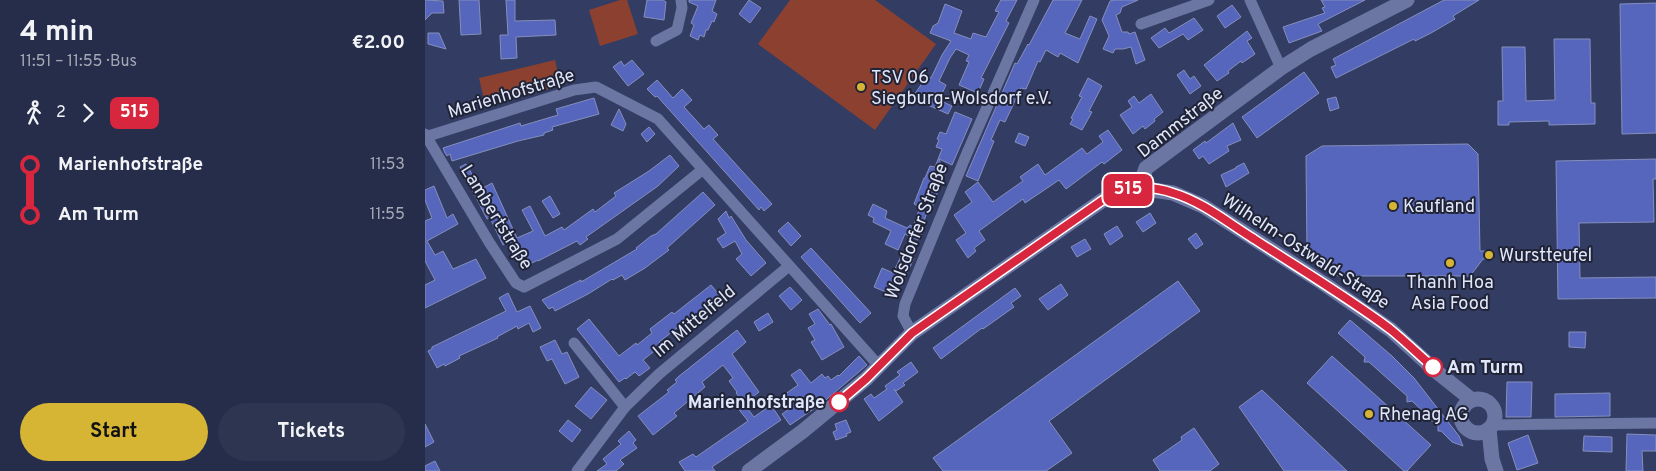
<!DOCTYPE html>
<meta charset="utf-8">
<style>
:root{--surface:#262d4a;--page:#2e3551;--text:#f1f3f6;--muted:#a4a8b5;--accent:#d6b534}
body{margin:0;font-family:Overpass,sans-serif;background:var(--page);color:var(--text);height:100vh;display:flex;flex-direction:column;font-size:19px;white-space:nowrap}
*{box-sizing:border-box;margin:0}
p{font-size:16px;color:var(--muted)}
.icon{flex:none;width:28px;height:28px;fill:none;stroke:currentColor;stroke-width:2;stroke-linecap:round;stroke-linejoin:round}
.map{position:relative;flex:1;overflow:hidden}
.details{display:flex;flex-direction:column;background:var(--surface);width:425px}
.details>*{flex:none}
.badge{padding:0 10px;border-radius:8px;font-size:18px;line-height:32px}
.map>.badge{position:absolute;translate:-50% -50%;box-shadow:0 0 0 2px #fff}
.legs{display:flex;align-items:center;gap:8px;height:55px;padding:0 20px;font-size:16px}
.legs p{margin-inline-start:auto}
.summary{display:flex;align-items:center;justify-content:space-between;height:85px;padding:0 20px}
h1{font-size:28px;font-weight:700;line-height:38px}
.button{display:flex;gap:10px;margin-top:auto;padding:10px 20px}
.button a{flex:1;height:58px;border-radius:30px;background:var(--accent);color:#111;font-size:20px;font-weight:700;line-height:58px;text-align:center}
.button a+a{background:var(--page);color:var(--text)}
ul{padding:0 20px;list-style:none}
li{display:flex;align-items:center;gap:18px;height:50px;font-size:19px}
li i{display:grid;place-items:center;width:8px;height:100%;margin:0 6px;background:currentColor}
li i::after{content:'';width:12px;height:12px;margin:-6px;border:4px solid;border-radius:50%;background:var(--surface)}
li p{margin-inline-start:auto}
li:first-child i{background:linear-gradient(#0000 50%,currentColor 0)}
li:last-child i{background:linear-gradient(currentColor 50%,#0000 0)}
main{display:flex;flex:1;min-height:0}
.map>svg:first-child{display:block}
.green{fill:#8c4130}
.building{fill:#5766bd;stroke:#848fbc}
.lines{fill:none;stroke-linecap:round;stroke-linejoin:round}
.minor{stroke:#6b76a2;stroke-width:11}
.tertiary{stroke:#6b76a2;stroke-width:15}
.line-1-casing{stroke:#fff;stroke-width:11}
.line-1{stroke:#d7263d;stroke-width:8}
.poi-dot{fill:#d6b534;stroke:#202436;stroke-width:2}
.stop-1-dot{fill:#fff;stroke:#d7263d;stroke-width:2.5}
.labels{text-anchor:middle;stroke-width:4;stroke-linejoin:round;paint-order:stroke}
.poi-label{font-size:18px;fill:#e1e7fb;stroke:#202436;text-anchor:start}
.street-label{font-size:18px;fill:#e1e7fb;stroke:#202436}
.stop-label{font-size:18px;font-weight:bold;fill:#e1e7fb;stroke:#202436;text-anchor:start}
</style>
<main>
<section class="details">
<div class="summary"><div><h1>4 min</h1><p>11:51 – 11:55 · Bus</p></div><b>€2.00</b></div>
<div class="legs"><svg class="icon" aria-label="walk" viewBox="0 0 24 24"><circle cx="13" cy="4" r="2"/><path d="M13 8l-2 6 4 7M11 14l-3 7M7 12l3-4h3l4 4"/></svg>2<svg class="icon" aria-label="forward" viewBox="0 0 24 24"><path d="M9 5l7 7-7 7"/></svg><b class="badge" style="background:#d7263d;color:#fff">515</b></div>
<ul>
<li><i style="color:#d7263d"></i><b>Marienhofstraße</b><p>11:53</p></li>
<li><i style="color:#d7263d"></i><b>Am Turm</b><p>11:55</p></li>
</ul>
<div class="button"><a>Start</a><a>Tickets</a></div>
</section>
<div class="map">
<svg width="1231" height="471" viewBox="0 0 1231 471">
<rect width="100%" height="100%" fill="#333c63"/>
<g class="green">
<path d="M195 0H202L213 34 175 46 164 10Z"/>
<path d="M365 0H450L511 44 450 130 333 44Z"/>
<path d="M130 60 136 86 60 104 54 78Z"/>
</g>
<g class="building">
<path d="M0 0 18 1 19 13H7L0 20Z"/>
<path d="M34 0H54L56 34 36 35Z"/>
<path d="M81 0H90V21L130 20 131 35 91 37 92 58 76 59 75 35H83Z"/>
<path d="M222 0H238L241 2 239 20 219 17Z"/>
<path d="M264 0H291L287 11 292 14 289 22 287 21 283 30H281L279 37 275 35 273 40 265 36 269 25 266 23 273 6 264 2Z"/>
<path d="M324 0 336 8 325 23 314 14Z"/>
<path d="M576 0H592L581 21 584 23 556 78 559 79 553 93 534 85 544 62 541 61 544 55 531 49 525 58 514 81 521 85 514 100 527 106 523 114 487 98 502 76 506 78 517 55 526 41 505 33 508 26 513 23 520 4 537 11 529 33 546 39 548 33 561 37 574 12 570 11Z"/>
<path d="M628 0H657L640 33 655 39 665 16 672 19 653 63 635 53 633 57 621 50 615 62 613 61 601 89 596 88 580 122 575 120 566 140 569 141 553 181 541 176 590 63 592 64 603 44 604 45Z"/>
<path d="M689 0H713L697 7 695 13 691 15 697 32H703L704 34 710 32 720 60 711 64 706 47 698 49H690L688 53 678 49 684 36 677 20 685 1Z"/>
<path d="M896 0H940L893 24 897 31 864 43 858 27 900 13 897 8 900 7Z"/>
<path d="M1019 0H1054L1028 16 1030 19 1006 33 990 41 989 39 911 78 906 67 911 65 908 59Z"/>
<path d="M1231 3V133L1197 134 1195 4Z"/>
<path d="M807 5 816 17 800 28 792 16Z"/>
<path d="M769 18 778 30 763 40 758 34 734 48 726 38 740 28 744 33Z"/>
<path d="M822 31 827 38 822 41 830 54 817 63 816 61 803 71 804 73 792 81 779 65Z"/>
<path d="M3 33H14L21 49 3 44Z"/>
<path d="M1129 39H1165L1166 103H1170V124L1124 125V121L1084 122V125H1073V101H1078L1077 47H1100L1101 101 1130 100Z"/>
<path d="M207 60 219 74 203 86 188 67 196 61 199 66Z"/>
<path d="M759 70 765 79 769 76 776 86 765 94 752 75Z"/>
<path d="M879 72 894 93 832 138 817 117Z"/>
<path d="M663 78 677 86 664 111 667 112 657 130 645 124 648 119 646 118 657 97 654 96Z"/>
<path d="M232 80 248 98 257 89 267 100 259 107 279 129 284 125 293 135 288 139 347 204 339 211 336 207 334 210 232 96 230 97 222 89Z"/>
<path d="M726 94 738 112 729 119 730 121 720 129 718 126 708 134 695 115 707 107 703 101 709 96 714 103Z"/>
<path d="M911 97 914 108 905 111 902 99Z"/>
<path d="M169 98 174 114 127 127 128 130 119 133V135L93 141 27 161 25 154 22 156 20 153 18 148 95 123 96 126 133 115 131 109Z"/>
<path d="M194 109 201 124 198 131 186 125Z"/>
<path d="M530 112 547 119 527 165 514 159 519 173 506 211 503 210 495 231 497 232 493 240 480 234 473 250 460 244 466 231 448 222 449 218 443 215 448 204 462 211 460 218 482 228 485 225 488 227 495 207 489 204 499 178H500L505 166 510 167 517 149 511 147 514 140 512 139 515 132 521 134Z"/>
<path d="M808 123 816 140 802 146 804 151 784 164 778 156 774 159 768 150 780 141 781 143Z"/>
<path d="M224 127 230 134 222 142 216 134Z"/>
<path d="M683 130 697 150 679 164 677 162 641 189 634 180 600 203 598 199 554 231 560 240 549 248 551 251 543 258 531 240 541 233 529 215 547 202 540 192 553 182 568 202 598 181 595 177 613 164 620 175 657 148 662 154 678 142 674 136Z"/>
<path d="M594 133 604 137 600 146 590 142Z"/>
<path d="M1043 144 1053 154 1055 251H1068V259H1058L1045 276H913L882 255 881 156 897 146Z"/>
<path d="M245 155 254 166 233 186 161 237 163 239 155 245 152 241 113 261V260L105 264 101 256 94 260 85 242 78 245 65 218 62 219 44 184H43L38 176H40L35 167 41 164 56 189 67 183 92 238 108 231 97 210 105 206 120 236 137 227 139 230 168 209 170 212 191 196 189 193 224 171Z"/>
<path d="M1231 159V179H1228L1229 222 1154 223 1155 278 1231 277V298L1133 299 1131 161Z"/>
<path d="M819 163 824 173 801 187 796 175 811 168V167Z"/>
<path d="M9 186 22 218 28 214 33 224 2 241 10 255 18 251 28 269 51 259 61 278 0 308V285L10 280 0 261V221L7 218 0 200V190Z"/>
<path d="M278 192 290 205 242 248 244 250 220 268 200 280 197 275 188 280 187 279 163 294 130 311 128 307 124 309 117 300 156 280V282L212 249 211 248 226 236 231 234Z"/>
<path d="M125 196 135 214 128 218 117 201Z"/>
<path d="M301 211 304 218 306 216 321 240 341 263 326 276 311 259 317 254 310 241 298 248 292 239 301 233 293 219Z"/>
<path d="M725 213 731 223 718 232 711 222Z"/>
<path d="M363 222 376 236 366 246 353 231Z"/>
<path d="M692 226 698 236 685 245 679 234Z"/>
<path d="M771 233 778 244 771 249 763 239Z"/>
<path d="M660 239 666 249 652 257 646 247Z"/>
<path d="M386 248 446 313 435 323 376 257Z"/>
<path d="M478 252 489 258 480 278 475 276 468 295 449 287 457 268 468 273Z"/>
<path d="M753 281 775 311 624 421 647 453 621 471H518L508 458Z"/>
<path d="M636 284 643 295 623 310 614 299Z"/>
<path d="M286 285 296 297 266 321 264 319 234 342 237 345 218 360 225 368 214 376 210 372 201 379 200 378 194 382 152 329 164 319 194 356 211 343 212 345 227 333 225 329 247 312 249 314Z"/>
<path d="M365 287 377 300 366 310 354 296Z"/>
<path d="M590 288 596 296 586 303 589 307 558 329 557 328 516 359 508 348Z"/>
<path d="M83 293 92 312 105 306 116 328 108 332 104 323 93 329 92 326 72 337 73 338 34 356 35 358 20 366 19 364 12 368 3 351 7 349V347L81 311 74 298Z"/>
<path d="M393 309 405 325 406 324 419 347 397 360 386 342 390 340 383 328 390 324 384 314Z"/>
<path d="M343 313 348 322 334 331 329 322Z"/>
<path d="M925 320 967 356 989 378 1034 436 1038 446 1027 442 1016 431H1013V426L1008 421H1003V416L987 401 982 402V396L944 362H939L940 357 913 333Z"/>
<path d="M312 330 321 342 307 354 334 392 319 404 329 417 346 405 356 420 287 467 290 471H260L254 462 268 454 271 457 323 421 308 402 314 397 311 393 312 392 304 381 308 378 298 365 277 382 280 387 249 413 252 416 228 435 213 416 244 392 242 390 252 382 250 380 253 377Z"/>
<path d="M1144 332H1161L1160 348 1144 347Z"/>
<path d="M130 340 137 354 142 352 154 377 140 384 127 359 122 361 115 347Z"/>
<path d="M434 356 442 365 396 404 365 425 357 414 367 407 359 395 373 385 366 375 375 369 386 383 397 374 400 378 403 376 406 380 413 375 414 376Z"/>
<path d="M907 356 1006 445 982 471H979L882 383Z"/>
<path d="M486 362 493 372 478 383 480 385 471 391 469 389 478 402 454 421 439 399 446 394 449 398 462 389 460 386 475 375 472 372Z"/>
<path d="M1082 382H1107L1106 417H1081Z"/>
<path d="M166 387 182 400 166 419 150 406Z"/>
<path d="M837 390 922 471H859L814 407Z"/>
<path d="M1185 393V416L1130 417V394Z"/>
<path d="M143 420 156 430 147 442 134 431Z"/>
<path d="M421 420 426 432 421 434 422 436 411 440 408 432 412 430 410 424Z"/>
<path d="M0 424 9 442 0 447Z"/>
<path d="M769 428 794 464 785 471H735L728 460 757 440 756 437Z"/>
<path d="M204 431 211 440 208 443 212 448 195 460 199 464 191 471H172L182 464 178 459 196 444 193 441Z"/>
<path d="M1202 434 1231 435V451H1217L1218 471H1201Z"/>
<path d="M1103 435 1113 463 1092 470 1083 443Z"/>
<path d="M1159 436 1187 437V452L1158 451Z"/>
<path d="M10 461 15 471H0V466Z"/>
</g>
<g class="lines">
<g class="minor">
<path d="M825 0 856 68"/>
<path d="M716 24 784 0"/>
<path d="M231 41 252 30 257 8 256 0"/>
<path d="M0 134 64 242 91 283 99 287 192 239 277 170"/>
<path d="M0 137 149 90 171 87 233 119 455 367"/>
<path d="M487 333 478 316 480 304 542 153 609 0"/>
<path d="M149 343 200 407"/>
<path d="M1068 425 1231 423"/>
<path d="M152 471 200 407 234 374 364 266"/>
</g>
<g class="tertiary">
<path d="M714 188 721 168 856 68 886 49 982 0"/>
<circle cx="1053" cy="416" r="17"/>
<path d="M1064 429 1067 459 1071 471"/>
<path d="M324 471 378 431 441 379 487 333 678 200 697 191 714 188 748 193 778 206 898 283 966 330 1012 372 1047 400"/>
</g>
</g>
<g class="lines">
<g class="line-1-casing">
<path id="line-1" d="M414 402 441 379 487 333 678 200C702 188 721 184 748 193 778 202 803 223 829 239 875 269 922 297 965 329 980 341 994 355 1008 367"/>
</g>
<use href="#line-1" class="line-1"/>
</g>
<g class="poi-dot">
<circle cx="436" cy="87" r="5"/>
<circle cx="968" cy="206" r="5"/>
<circle cx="1064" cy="255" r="5"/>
<circle cx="1025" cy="263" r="5"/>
<circle cx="944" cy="414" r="5"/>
</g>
<g class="stop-1-dot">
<circle cx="1008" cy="367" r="9"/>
<circle cx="414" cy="402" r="9"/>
</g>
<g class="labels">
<g class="poi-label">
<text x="446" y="83">TSV 06<tspan x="446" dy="21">Siegburg-Wolsdorf e.V.</tspan></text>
<text x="978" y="212">Kaufland</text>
<text x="1074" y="261">Wurstteufel</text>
<text x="1025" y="288" text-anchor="middle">Thanh Hoa<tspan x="1025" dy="21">Asia Food</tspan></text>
<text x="954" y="420">Rhenag AG</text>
</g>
<g class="street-label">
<text transform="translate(86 93) rotate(-17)" y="6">Marienhofstraße</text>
<text transform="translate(755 122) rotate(-38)" y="6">Dammstraße</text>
<text transform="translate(72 217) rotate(58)" y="6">Lambertstraße</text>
<text transform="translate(491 231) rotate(-69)" y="6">Wolsdorfer Straße</text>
<text transform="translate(881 251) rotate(33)" y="6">Wilhelm-Ostwald-Straße</text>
<text transform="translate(269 321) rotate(-40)" y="6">Im Mittelfeld</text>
</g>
<g class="stop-label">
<text x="1022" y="373">Am Turm</text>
<text x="400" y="408" text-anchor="end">Marienhofstraße</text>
</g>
</g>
</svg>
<b class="badge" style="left:703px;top:190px;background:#d7263d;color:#fff">515</b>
</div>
</main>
